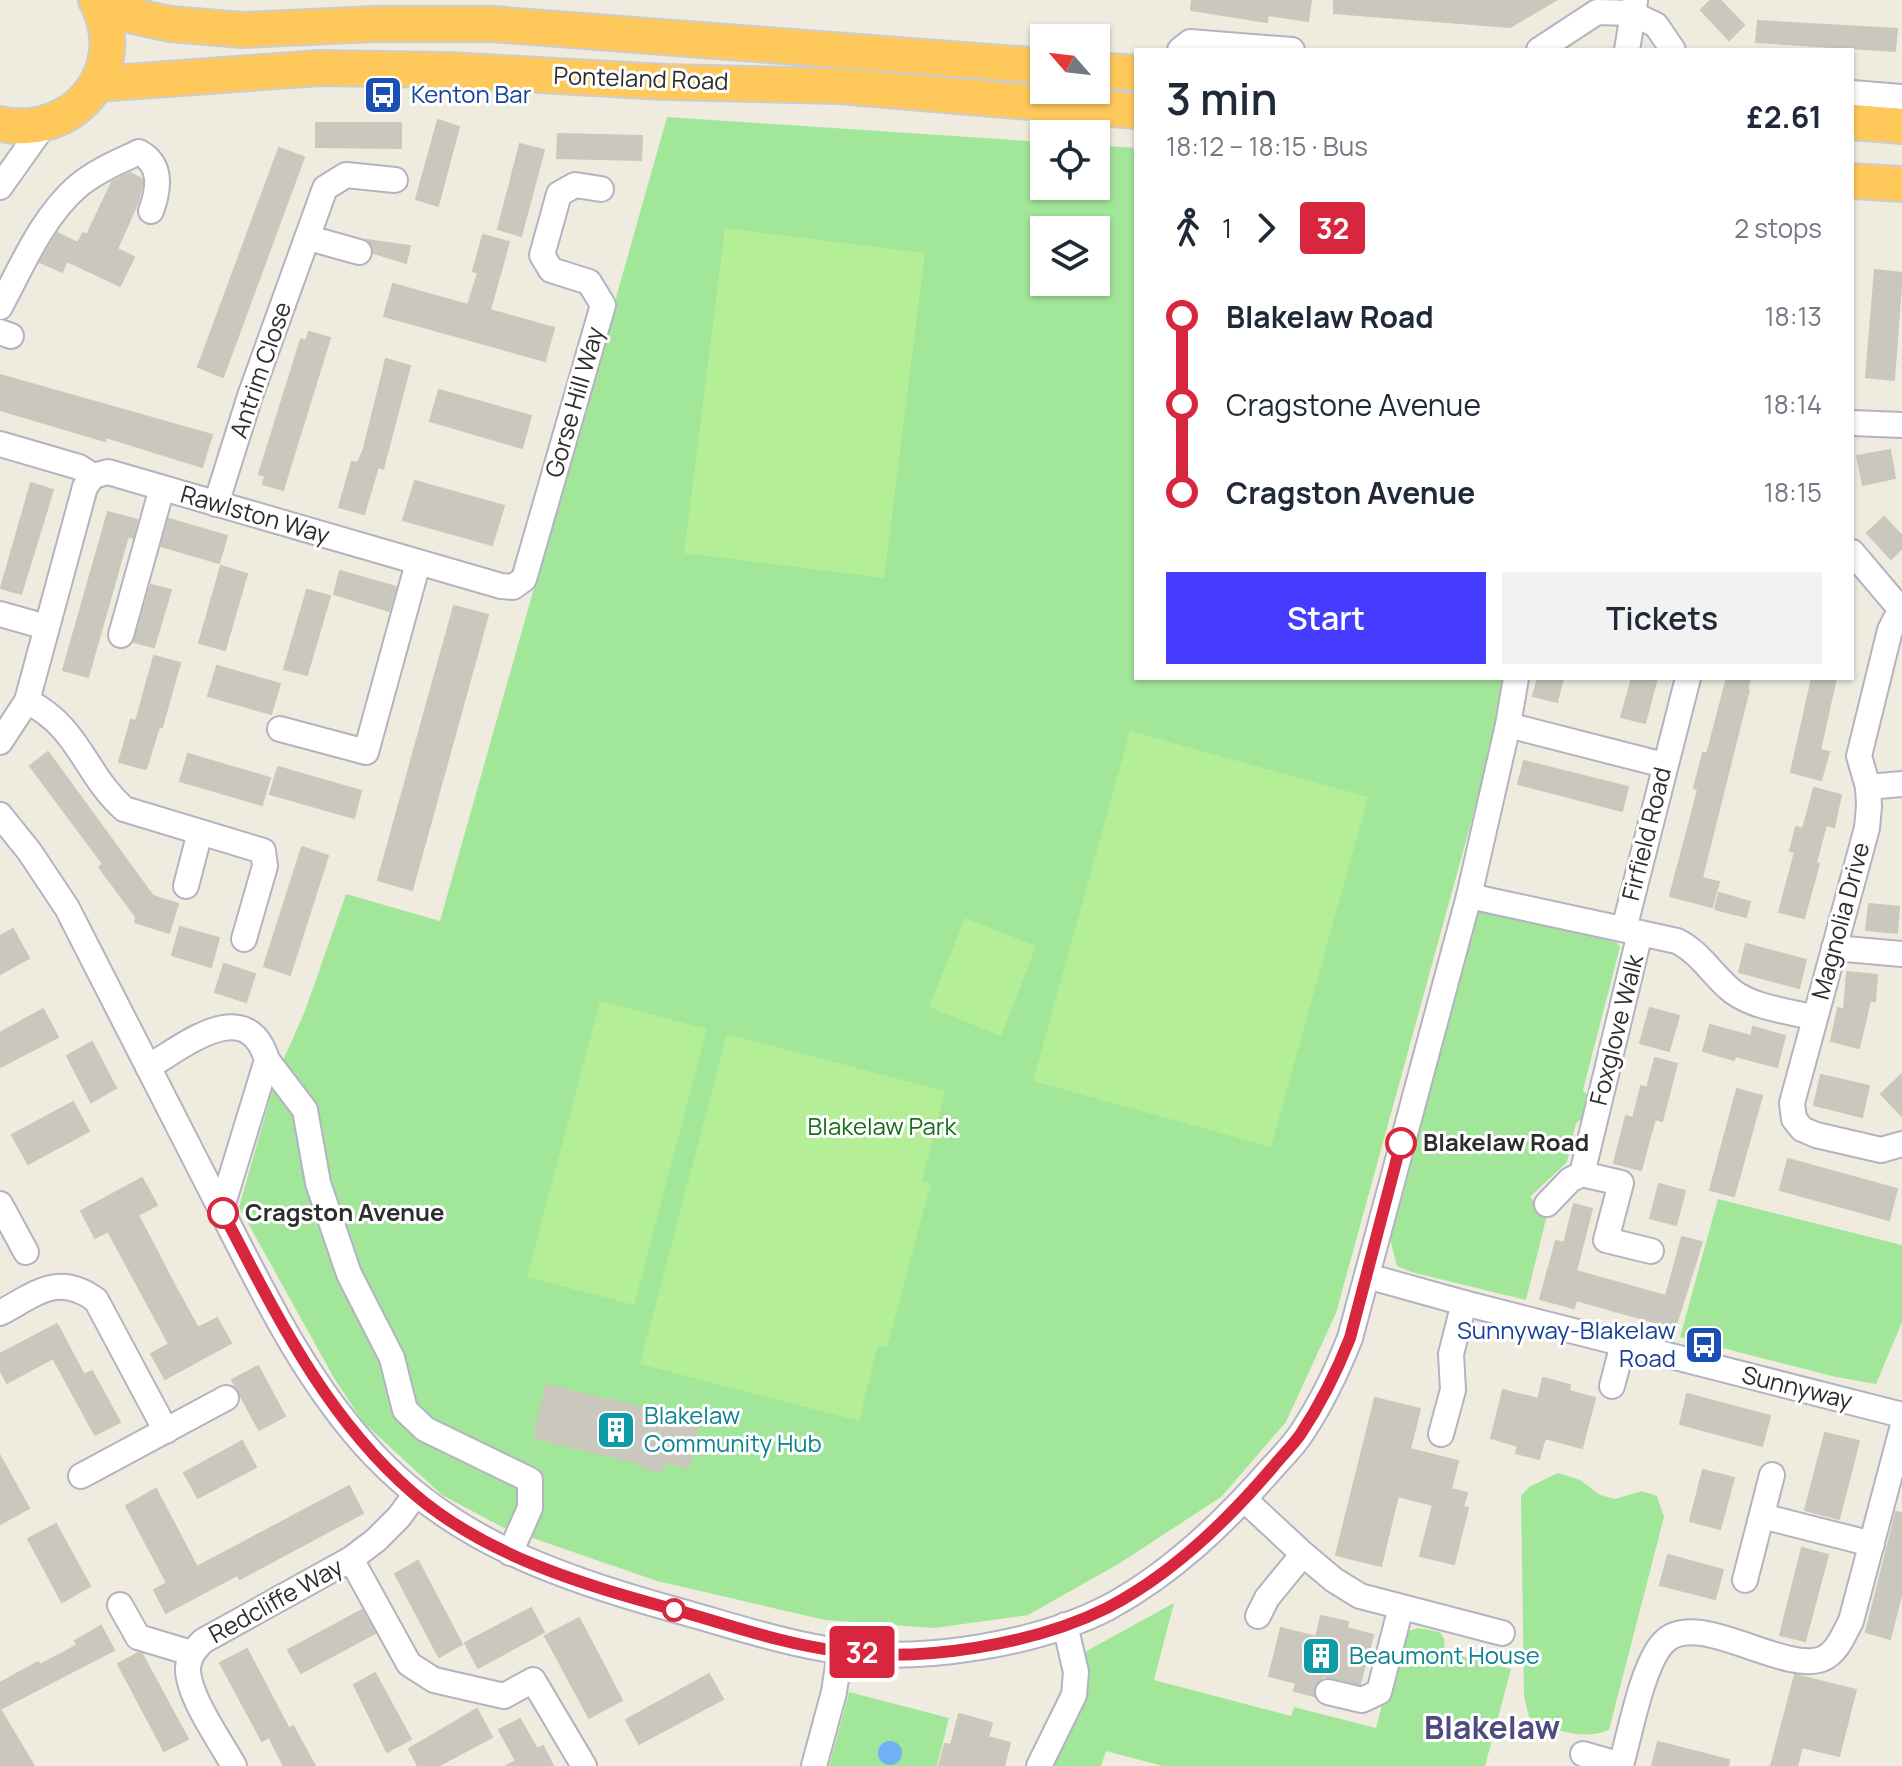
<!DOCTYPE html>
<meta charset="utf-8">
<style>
:root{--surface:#fff;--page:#f2f2f3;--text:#1f2937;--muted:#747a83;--accent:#453cff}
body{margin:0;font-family:Manrope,sans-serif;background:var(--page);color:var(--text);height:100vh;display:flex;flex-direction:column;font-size:30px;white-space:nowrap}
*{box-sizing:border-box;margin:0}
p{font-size:26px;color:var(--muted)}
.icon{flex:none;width:44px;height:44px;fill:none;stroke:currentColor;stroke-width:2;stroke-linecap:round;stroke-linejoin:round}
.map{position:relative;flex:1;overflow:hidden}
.drawer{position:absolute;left:1134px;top:48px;width:720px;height:632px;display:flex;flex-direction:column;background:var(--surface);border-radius:0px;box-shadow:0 2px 6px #0004}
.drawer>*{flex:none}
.badge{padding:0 16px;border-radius:6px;font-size:28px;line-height:52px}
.needle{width:52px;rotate:298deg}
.tools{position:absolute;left:1030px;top:24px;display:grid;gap:16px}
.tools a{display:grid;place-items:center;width:80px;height:80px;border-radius:0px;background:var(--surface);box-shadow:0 2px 6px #0004;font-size:40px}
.map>.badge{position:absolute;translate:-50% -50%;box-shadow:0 0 0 4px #fff}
.legs{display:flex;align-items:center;gap:12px;height:88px;padding:0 32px;font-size:26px}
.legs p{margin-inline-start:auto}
.headline{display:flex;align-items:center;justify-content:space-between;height:136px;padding:0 32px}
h1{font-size:44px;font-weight:600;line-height:60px}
.button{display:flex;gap:16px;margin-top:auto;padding:16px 32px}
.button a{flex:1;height:92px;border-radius:0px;background:var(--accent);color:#fff;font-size:32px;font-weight:600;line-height:92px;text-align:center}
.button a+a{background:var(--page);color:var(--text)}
ul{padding:0 32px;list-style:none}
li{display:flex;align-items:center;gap:28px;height:88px;font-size:30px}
li i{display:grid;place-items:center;width:12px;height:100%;margin:0 10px;background:currentColor}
li i::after{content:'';width:20px;height:20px;margin:-10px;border:6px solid;border-radius:50%;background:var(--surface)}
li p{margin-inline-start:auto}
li:first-child i{background:linear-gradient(#0000 50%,currentColor 0)}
li:last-child i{background:linear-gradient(currentColor 50%,#0000 0)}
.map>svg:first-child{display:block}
.green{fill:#a2e69a;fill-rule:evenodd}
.pitch{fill:#b4ee96}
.water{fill:#70b1f3}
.building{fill:#cac8be;stroke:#cac8b8;stroke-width:2}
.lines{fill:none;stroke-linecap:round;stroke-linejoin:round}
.minor-casing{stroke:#b3b3c1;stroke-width:28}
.highway-casing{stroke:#cdcdcd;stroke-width:38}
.minor{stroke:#fff;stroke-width:24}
.highway{stroke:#ffc85a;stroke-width:34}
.line-1-casing{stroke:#fff;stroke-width:18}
.line-1{stroke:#d7263d;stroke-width:12}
.stop-1-dot{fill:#fff;stroke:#d7263d;stroke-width:4}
.labels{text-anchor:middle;stroke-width:6;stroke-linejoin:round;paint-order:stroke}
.street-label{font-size:24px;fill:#2d2d2d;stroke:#fff}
.transit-label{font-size:24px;fill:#164399;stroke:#fff;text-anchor:start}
.park-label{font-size:24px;fill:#186e1b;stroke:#fff}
.stop-label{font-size:24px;font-weight:bold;fill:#2d2d2d;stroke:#fff;text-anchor:start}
.culture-label{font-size:24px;fill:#0d838f;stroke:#fff;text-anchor:start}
.district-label{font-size:32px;font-weight:bold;fill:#4e4b80;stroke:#fff}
</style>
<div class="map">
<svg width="1902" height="1766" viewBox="0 0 1902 1766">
<rect width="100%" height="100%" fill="#efecdf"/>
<g class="green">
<path d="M667 117 1044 142V186H1096V145L1136 148V678H1503L1496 732 1336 1313 1286 1422 1221 1497 1120 1563 1028 1615 934 1628 825 1620 657 1581 504 1528 442 1495 363 1422 334 1378 239 1207 277 1074 305 1011 346 894 440 921ZM1044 230H1096V282H1044Z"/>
<path d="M1476 910 1605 939 1617 943 1620 947 1583 1090 1588 1096 1584 1117 1576 1123 1567 1162 1530 1197 1547 1215 1526 1300 1411 1272 1397 1266 1390 1239Z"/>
<path d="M1718 1199 1902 1245V1322L1876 1384 1836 1377 1680 1337Z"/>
<path d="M1558 1473 1580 1480 1600 1495 1615 1499 1642 1491 1657 1496 1664 1517 1609 1730C1582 1741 1553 1730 1529 1717L1524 1696 1521 1496 1529 1487Z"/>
<path d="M1174 1603 1154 1680 1291 1716 1294 1707 1376 1728 1401 1633 1418 1628 1440 1632 1444 1639 1445 1652 1511 1669 1485 1766H1163L1106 1751 1101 1766H1048L1083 1653Z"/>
<path d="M849 1692 949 1718 937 1766H829Z"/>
</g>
<g class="pitch">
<path d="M725 228 925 253 884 578 684 553Z"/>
<path d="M1130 731 1368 797 1271 1147 1033 1081Z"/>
<path d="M965 918 1036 946 1001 1036 929 1007Z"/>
<path d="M600 1001 707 1029 634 1305 527 1277Z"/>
<path d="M727 1034 945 1091 922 1181 931 1183 887 1347 878 1345 859 1421 640 1364Z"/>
</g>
<circle class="water" cx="890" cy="1753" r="12"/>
<g class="building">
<path d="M1192 0H1311L1308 21 1268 15 1267 22 1191 10Z"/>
<path d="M1334 0H1556L1510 27 1334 13Z"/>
<path d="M1711 0H1720L1744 25 1729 40 1701 10Z"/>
<path d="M1758 21 1897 29 1895 51 1756 42Z"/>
<path d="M438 120 459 127 438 206 416 199Z"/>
<path d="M316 123H401V148L316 147Z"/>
<path d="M558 134 642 136 641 160 557 158Z"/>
<path d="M520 144 544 150 521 236 498 229Z"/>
<path d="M279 148 304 157 223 377 198 367Z"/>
<path d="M130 173 142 179V185L138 202 117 249 134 257 120 286 67 261 62 272 40 262 57 233 78 243 83 233 87 235 112 182Z"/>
<path d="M483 235 509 242 490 310 554 328 545 361 384 316 393 284 468 305 478 273 473 271Z"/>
<path d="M367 240 410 246 406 263 374 253 373 248Z"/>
<path d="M1875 270 1902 273 1894 380 1866 377Z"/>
<path d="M309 332 330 338 283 490 263 484 265 476 259 474 301 339 306 341Z"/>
<path d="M386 359 410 366 383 469 378 467 364 514 339 507 352 462 358 463 364 448Z"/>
<path d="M0 375 212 435 202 467 106 437 105 441 0 410Z"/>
<path d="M439 390 531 416 522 448 430 421Z"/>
<path d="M1890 450 1895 478 1863 485 1857 456Z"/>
<path d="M415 481 504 506 492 545 403 520Z"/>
<path d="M31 483 53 490 21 594 1 588Z"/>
<path d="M108 512 137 520 133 538 128 536 88 677 63 670Z"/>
<path d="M1884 517 1902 536V548L1891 559 1867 533Z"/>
<path d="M169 519 227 536 219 563 161 546Z"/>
<path d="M221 566 247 574 225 650 199 643Z"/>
<path d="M340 571 396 587 389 611 334 594Z"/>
<path d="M151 585 171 590 154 647 134 642Z"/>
<path d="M307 590 330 596 307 675 284 669Z"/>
<path d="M454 606 488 615 412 890 378 880Z"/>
<path d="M154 656 180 663 162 727H159L146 769 119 762 131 720 136 721Z"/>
<path d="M217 666 280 684 271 714 208 696Z"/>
<path d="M1538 678H1563L1557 702 1533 696Z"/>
<path d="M1632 678H1657L1645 723 1621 717Z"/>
<path d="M1727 678H1750L1747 690H1749L1702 878 1719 882 1712 907 1670 896 1692 813 1698 789 1694 788 1703 753 1707 754Z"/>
<path d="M1812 678H1836L1820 750 1829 752 1821 780 1791 772Z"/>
<path d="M48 752 153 896 178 904 169 933 135 922 136 917 99 867 103 864 30 766Z"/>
<path d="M188 754 270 778 262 805 180 781Z"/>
<path d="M1524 761 1628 787 1622 811 1518 784Z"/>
<path d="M278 767 361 791 354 818 270 794Z"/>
<path d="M1814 788 1841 795 1834 827 1826 825 1816 863 1819 864 1804 918 1779 912 1795 852 1790 851 1796 827 1803 829Z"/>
<path d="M302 847 328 856 290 975 264 966Z"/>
<path d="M1719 893 1750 902 1746 917 1715 909Z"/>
<path d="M1869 904 1899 907 1897 933 1866 930Z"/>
<path d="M180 927 219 938 211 967 172 955Z"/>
<path d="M13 929 29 958 0 974V936Z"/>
<path d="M1746 944 1806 960 1799 988 1739 972Z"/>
<path d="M224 964 255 974 246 1002 215 992Z"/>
<path d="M1847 972 1877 975 1875 1001H1870L1859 1048 1831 1041 1838 1008 1844 1010Z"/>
<path d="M1650 1008 1679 1016 1669 1051 1640 1043Z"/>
<path d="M43 1009 58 1037 0 1067V1033Z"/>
<path d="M1710 1025 1751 1036 1753 1027 1785 1036 1777 1067 1735 1056 1734 1060 1703 1051Z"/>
<path d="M92 1042 116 1088 91 1102 67 1056Z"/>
<path d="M1655 1058 1677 1064 1662 1121 1655 1119 1641 1170 1614 1163 1626 1116 1633 1118 1641 1086 1647 1088Z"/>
<path d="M1902 1074V1116L1881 1094Z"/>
<path d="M1821 1075 1869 1086 1862 1117 1814 1105Z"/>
<path d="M1737 1089 1762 1096 1734 1196 1710 1190Z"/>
<path d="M73 1102 89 1131 28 1164 12 1135Z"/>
<path d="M1788 1159 1897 1189 1889 1220 1780 1190Z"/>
<path d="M142 1178 157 1205 138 1215 176 1288 198 1328 217 1318 231 1343 165 1379 151 1354 169 1344 108 1231 95 1238 81 1211Z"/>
<path d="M1659 1184 1685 1191 1676 1225 1650 1218Z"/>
<path d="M1574 1204 1592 1209 1576 1271 1666 1296 1682 1237 1702 1242 1675 1328 1576 1300 1574 1308 1540 1299 1556 1241 1564 1243Z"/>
<path d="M57 1324 84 1375 92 1371 120 1422 95 1435 53 1358 7 1383 0 1370V1354Z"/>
<path d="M258 1366 285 1416 259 1430 232 1380Z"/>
<path d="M1543 1378 1570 1385 1569 1391 1595 1398 1582 1448 1545 1438 1539 1459 1516 1453 1518 1446 1491 1438 1503 1390 1538 1399Z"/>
<path d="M546 1385 699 1421 688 1468 664 1462 661 1472 641 1467 642 1464 534 1438Z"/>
<path d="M1687 1394 1770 1416 1762 1446 1680 1424Z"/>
<path d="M1375 1398 1420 1409 1410 1449 1458 1461 1451 1489 1467 1493 1463 1507 1468 1508 1454 1564 1420 1556 1433 1505 1398 1496 1381 1566 1336 1555Z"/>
<path d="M1825 1433 1859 1441 1839 1519 1805 1510Z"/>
<path d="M242 1441 256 1467 198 1498 184 1473Z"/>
<path d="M0 1456 29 1508 0 1524Z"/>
<path d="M1703 1470 1734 1478 1720 1529 1690 1521Z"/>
<path d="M349 1486 363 1513 240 1579 237 1575 166 1613 154 1590 167 1583 126 1506 156 1489 197 1567Z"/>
<path d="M1896 1512 1902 1513V1592L1890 1639 1866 1632Z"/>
<path d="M56 1524 90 1586 62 1602 28 1539Z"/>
<path d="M1802 1548 1828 1555 1805 1641 1780 1635Z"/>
<path d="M1668 1555 1723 1570 1715 1599 1660 1585Z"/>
<path d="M418 1561 462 1644 439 1657 395 1574Z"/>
<path d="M531 1608 544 1632 478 1668 465 1643Z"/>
<path d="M362 1610 375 1633 301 1673 288 1650Z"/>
<path d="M1321 1616 1348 1622 1347 1628 1373 1635 1360 1684 1323 1676 1314 1688V1696L1294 1691 1296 1683 1269 1676 1281 1628 1316 1637Z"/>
<path d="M579 1618 622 1700 589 1718 545 1636Z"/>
<path d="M101 1626 114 1650 0 1709 34 1766H0V1683L38 1662 40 1665 59 1655 77 1645 75 1641Z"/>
<path d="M247 1649 289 1729 293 1726 315 1766H284L269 1737 262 1741 220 1663Z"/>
<path d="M138 1653 142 1654 188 1739 164 1751 118 1664Z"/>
<path d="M375 1673 411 1739 387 1752 354 1685Z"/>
<path d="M709 1674 723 1699 639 1744 626 1720Z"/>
<path d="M1795 1675 1856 1690 1839 1756 1802 1747 1797 1766H1771Z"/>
<path d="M477 1709 492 1737 438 1766H418L409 1749Z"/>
<path d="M959 1714 992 1723 988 1737 1010 1743 1004 1766H939L945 1744 951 1745Z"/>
<path d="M520 1719 537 1749 543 1746 553 1766H506L516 1761 499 1730Z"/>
<path d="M1658 1742 1729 1760 1728 1766H1652Z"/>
</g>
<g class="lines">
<g class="minor-casing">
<g id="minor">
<path d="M1180 50 1190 42 1292 50"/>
<path d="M1539 50 1597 12 1631 13 1656 25 1673 50"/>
<path d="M1627 50 1635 1"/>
<path d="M1852 93 1902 97"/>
<path d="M0 187 44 125"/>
<path d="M309 238 359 252"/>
<path d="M0 307C22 266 42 217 78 186 96 171 118 162 139 152 163 165 159 189 151 211"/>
<path d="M0 332 11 336"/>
<path d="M1852 423 1902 425"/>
<path d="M0 444 79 467 93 476 108 472 501 586 513 587 524 579 603 305 589 282 551 270 542 255 559 194 575 185 601 189"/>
<path d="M216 504 250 396 325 188 346 175 395 180"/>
<path d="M1852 552 1902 611"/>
<path d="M1902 611 1895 620 1890 630 1859 756 1868 787 1869 806 1867 828 1792 1103 1794 1119 1802 1129 1816 1135 1881 1150 1902 1144"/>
<path d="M0 614 46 627"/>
<path d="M121 635 162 488"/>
<path d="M27 701C80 728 84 773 124 809L263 851 265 866 244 939"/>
<path d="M1508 725 1664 765"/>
<path d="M280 729 366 752 418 563"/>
<path d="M0 742 27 701 85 487 93 476"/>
<path d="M1868 787 1902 784"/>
<path d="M0 815 29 851 67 908C116 1004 165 1100 214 1196 260 1286 304 1381 374 1455 455 1541 560 1578 672 1609 727 1624 782 1643 838 1651 919 1663 1036 1645 1109 1607 1172 1573 1225 1522 1272 1468 1282 1457 1293 1446 1301 1434 1321 1404 1337 1371 1350 1338L1469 896 1508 725 1516 678"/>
<path d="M186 886 200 832"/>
<path d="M1469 896 1677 941C1701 953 1712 975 1732 991 1754 1008 1789 1011 1815 1018"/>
<path d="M1624 929 1688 678"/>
<path d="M1834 948 1902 954"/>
<path d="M267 1060 305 1110 318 1183 349 1274 392 1358 405 1410 425 1429 530 1480V1508L510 1553"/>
<path d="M148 1067C184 1046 247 993 267 1060L221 1210"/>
<path d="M1582 1174 1640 933"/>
<path d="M0 1204 26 1252"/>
<path d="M1547 1204 1570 1180 1582 1174 1621 1183 1606 1240 1651 1251"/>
<path d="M1367 1276 1464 1303 1902 1415"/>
<path d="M0 1313C36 1294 58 1272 96 1300L166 1431"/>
<path d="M1612 1386 1623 1344"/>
<path d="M1441 1434 1453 1390 1451 1354 1464 1303"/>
<path d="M81 1476 226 1398"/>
<path d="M1245 1500 1303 1554 1334 1580 1360 1596 1502 1633"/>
<path d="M1762 1516 1872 1544"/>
<path d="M351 1559 409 1664 434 1680 504 1696 533 1680 584 1766"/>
<path d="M1745 1580 1772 1475"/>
<path d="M120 1605 138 1637 191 1653"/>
<path d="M1258 1616 1267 1598 1303 1554"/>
<path d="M1328 1692 1362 1700 1379 1692 1401 1607"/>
<path d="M1583 1754 1621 1765C1630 1734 1642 1666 1663 1643 1695 1607 1782 1674 1822 1659 1837 1653 1844 1634 1851 1621L1902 1429"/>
<path d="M234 1766C221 1742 187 1695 188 1668 189 1656 195 1649 203 1641L351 1559 376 1540 399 1517 415 1495"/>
<path d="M814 1766 834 1692 840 1652"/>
<path d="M1039 1766 1074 1695 1076 1672 1065 1625"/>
</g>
</g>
<g class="highway-casing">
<g id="highway">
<path d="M105 0 133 16 170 24 243 30 375 24H492L1044 66"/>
<path d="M1096 70 1136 73"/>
<path d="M97 84 320 68 448 70 665 82 839 86 1136 111"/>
<path d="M1852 122 1902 126"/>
<path d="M0 124C74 140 133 69 96 0"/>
<path d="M1852 181 1902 184"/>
</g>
</g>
<use href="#minor" class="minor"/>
<use href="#highway" class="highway"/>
</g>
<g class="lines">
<g class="line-1-casing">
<path id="line-1" d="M223 1213C276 1314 325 1417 413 1493 487 1557 585 1585 676 1610 730 1625 783 1644 838 1651 919 1663 1033 1645 1107 1608 1171 1575 1226 1522 1272 1468 1281 1457 1292 1446 1300 1435 1320 1405 1337 1371 1350 1338L1401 1143"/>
</g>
<use href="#line-1" class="line-1"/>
</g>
<defs>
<g id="bus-square" transform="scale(2)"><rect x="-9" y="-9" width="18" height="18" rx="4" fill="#1a4fb4" stroke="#fff"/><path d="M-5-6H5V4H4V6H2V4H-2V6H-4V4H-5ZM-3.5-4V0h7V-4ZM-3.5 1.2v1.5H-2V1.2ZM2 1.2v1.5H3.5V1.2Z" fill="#fff"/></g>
<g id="building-square" transform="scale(2)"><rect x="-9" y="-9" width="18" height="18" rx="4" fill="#0f9aa8" stroke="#fff"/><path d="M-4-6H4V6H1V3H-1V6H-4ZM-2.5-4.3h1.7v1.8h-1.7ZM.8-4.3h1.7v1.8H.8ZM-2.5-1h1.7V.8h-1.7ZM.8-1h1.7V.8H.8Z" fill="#fff"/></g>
</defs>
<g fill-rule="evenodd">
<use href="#bus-square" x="383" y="95"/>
<use href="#bus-square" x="1704" y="1345"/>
<use href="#building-square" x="616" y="1430"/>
<use href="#building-square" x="1321" y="1656"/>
</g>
<g class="stop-1-dot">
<circle cx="1401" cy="1143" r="14"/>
<circle cx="223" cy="1213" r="14"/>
<circle cx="674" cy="1610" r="10"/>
</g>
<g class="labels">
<g class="street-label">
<text transform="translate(641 79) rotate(2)" y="8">Ponteland Road</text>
<text transform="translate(261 370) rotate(-71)" y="8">Antrim Close</text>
<text transform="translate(575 402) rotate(-74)" y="8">Gorse Hill Way</text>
<text transform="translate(255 515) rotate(16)" y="8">Rawlston Way</text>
<text transform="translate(1647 834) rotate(-76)" y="8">Firfield Road</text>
<text transform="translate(1841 921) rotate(-75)" y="8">Magnolia Drive</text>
<text transform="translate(1617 1030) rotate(-76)" y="8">Foxglove Walk</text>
<text transform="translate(1797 1388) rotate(14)" y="8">Sunnyway</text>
<text transform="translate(276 1601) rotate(-29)" y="8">Redcliffe Way</text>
</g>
<g class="transit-label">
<text x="411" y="103">Kenton Bar</text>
<text x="1676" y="1339" text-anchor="end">Sunnyway-Blakelaw<tspan x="1676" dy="28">Road</tspan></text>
</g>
<g class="park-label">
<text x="882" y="1135">Blakelaw Park</text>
</g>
<g class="stop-label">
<text x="1423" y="1151">Blakelaw Road</text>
<text x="245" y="1221">Cragston Avenue</text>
</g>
<g class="culture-label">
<text x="644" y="1424">Blakelaw<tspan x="644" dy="28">Community Hub</tspan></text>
<text x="1349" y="1664">Beaumont House</text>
</g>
<g class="district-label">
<text x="1492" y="1739">Blakelaw</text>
</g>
</g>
</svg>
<div class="tools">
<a><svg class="needle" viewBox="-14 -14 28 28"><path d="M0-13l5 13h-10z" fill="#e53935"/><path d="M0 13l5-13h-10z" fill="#747a83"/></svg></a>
<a><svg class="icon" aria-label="locate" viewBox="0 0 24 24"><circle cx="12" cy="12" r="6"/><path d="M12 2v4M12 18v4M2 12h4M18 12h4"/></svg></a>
<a><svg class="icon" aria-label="layers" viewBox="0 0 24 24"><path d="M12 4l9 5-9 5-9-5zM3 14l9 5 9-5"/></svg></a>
</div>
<b class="badge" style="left:862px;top:1652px;background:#d7263d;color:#fff">32</b>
<section class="drawer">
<div class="headline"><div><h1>3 min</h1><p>18:12 – 18:15 · Bus</p></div><b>£2.61</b></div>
<div class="legs"><svg class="icon" aria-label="walk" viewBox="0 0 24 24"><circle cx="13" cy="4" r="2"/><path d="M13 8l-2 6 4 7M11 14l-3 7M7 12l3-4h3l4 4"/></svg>1<svg class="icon" aria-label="forward" viewBox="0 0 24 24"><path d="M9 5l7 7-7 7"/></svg><b class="badge" style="background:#d7263d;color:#fff">32</b><p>2 stops</p></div>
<ul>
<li><i style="color:#d7263d"></i><b>Blakelaw Road</b><p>18:13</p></li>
<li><i style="color:#d7263d"></i><span>Cragstone Avenue</span><p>18:14</p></li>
<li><i style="color:#d7263d"></i><b>Cragston Avenue</b><p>18:15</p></li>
</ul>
<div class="button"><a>Start</a><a>Tickets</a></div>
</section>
</div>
